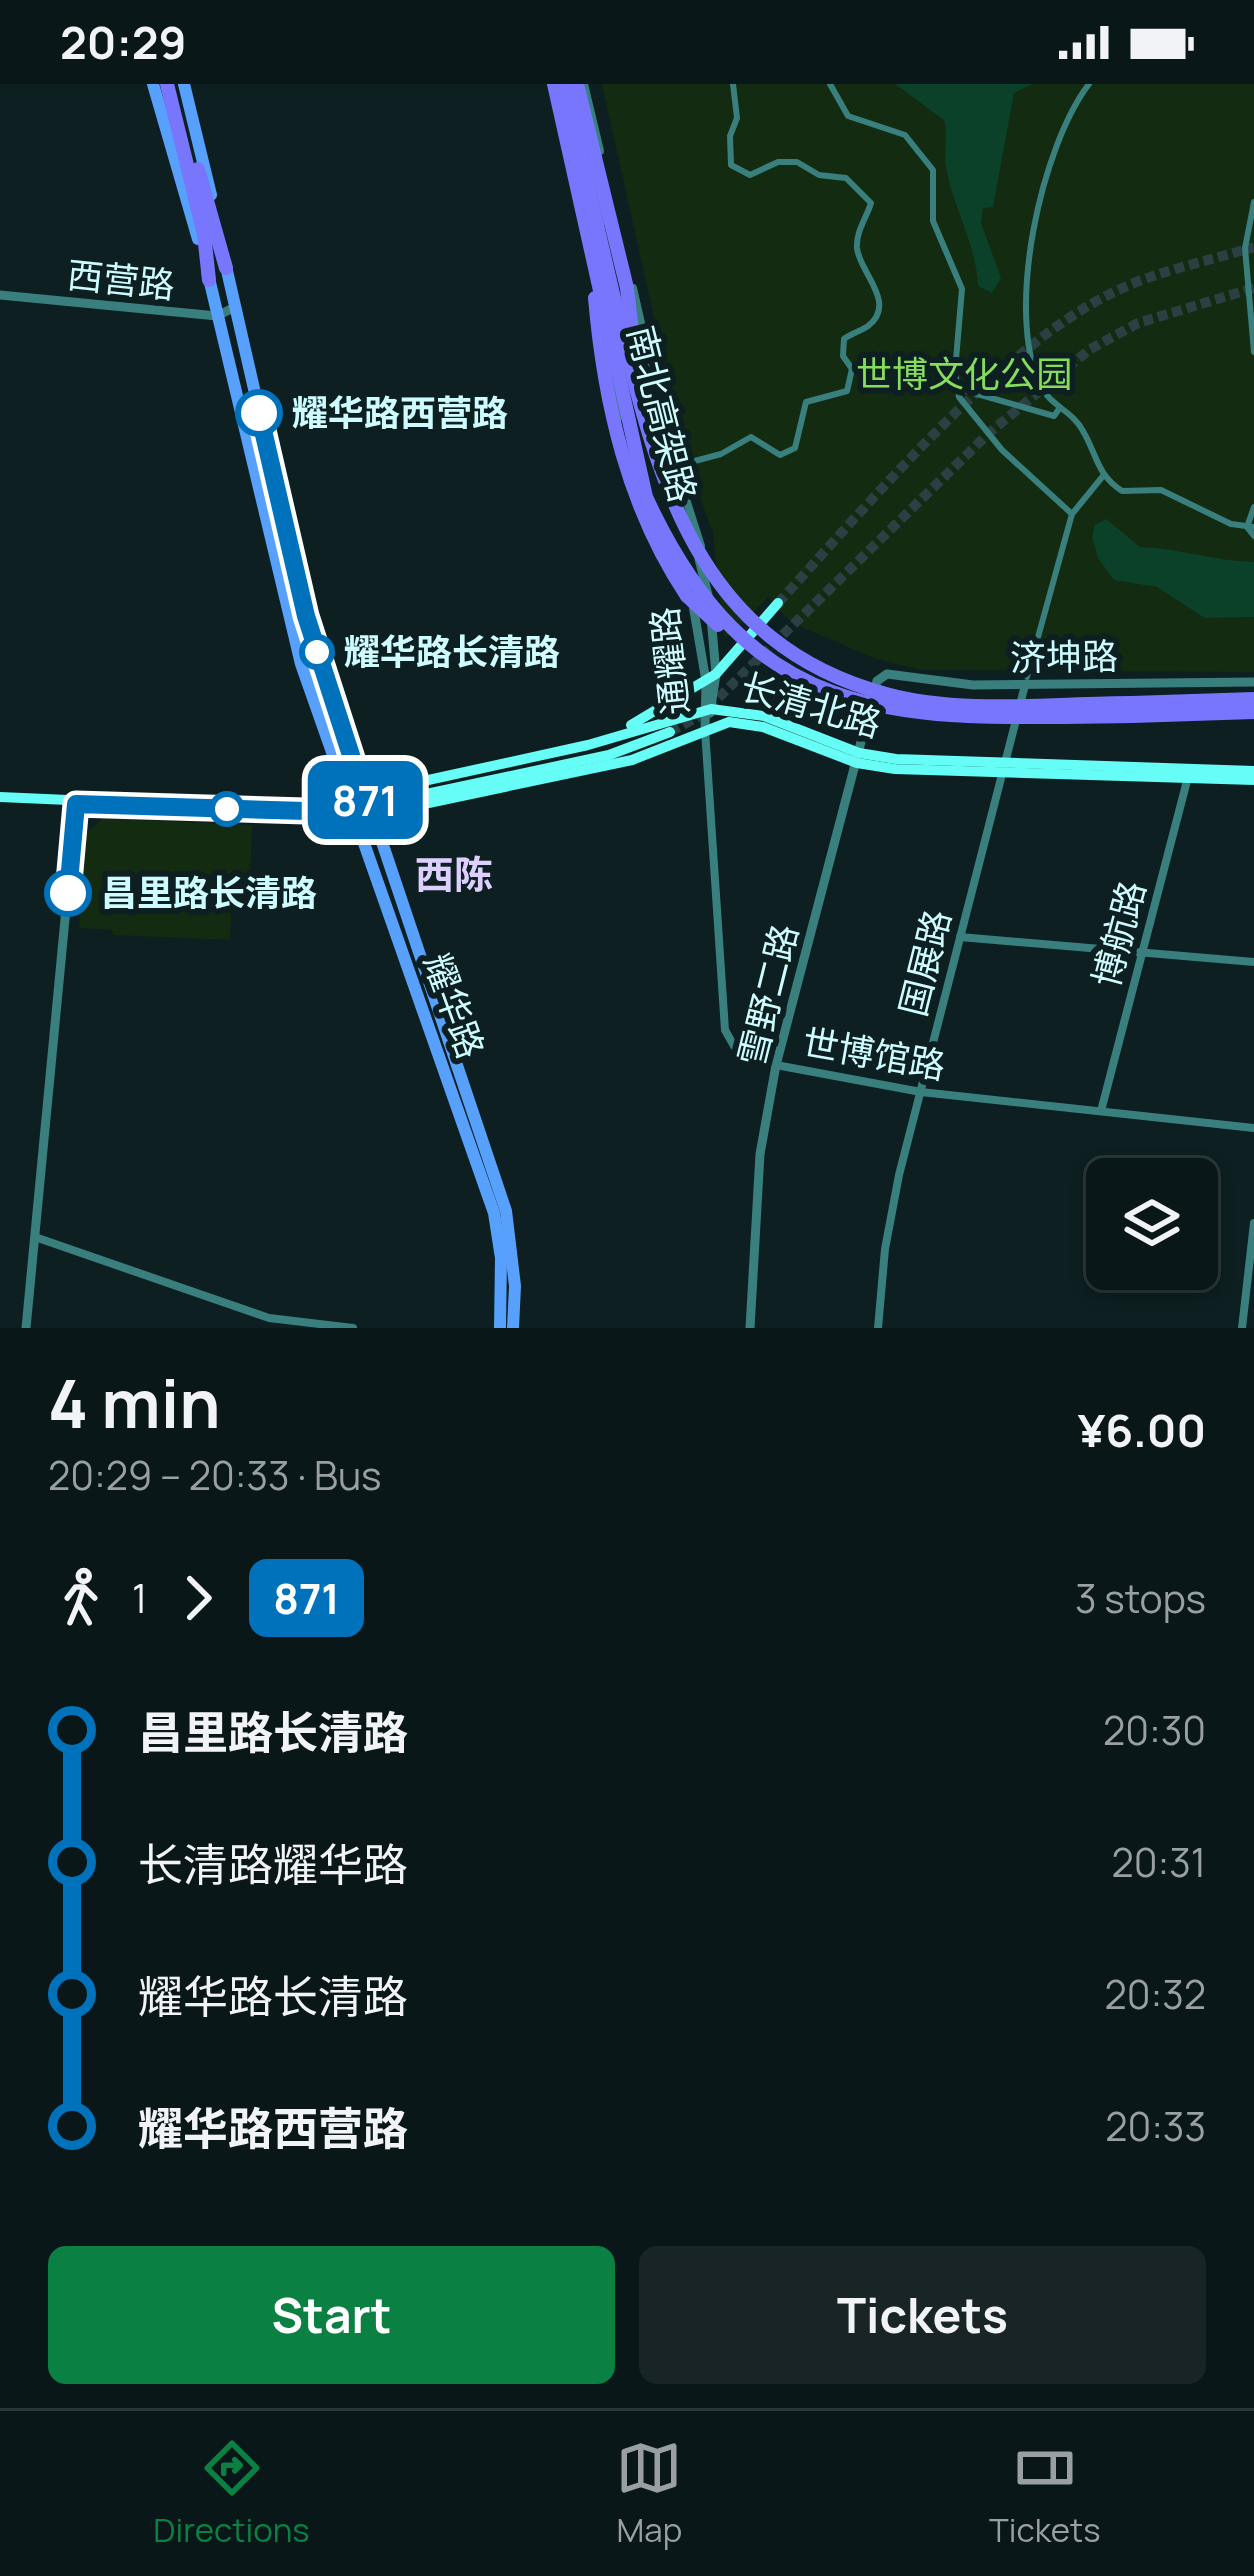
<!DOCTYPE html>
<meta charset="utf-8">
<style>
:root{--surface:#0a1719;--page:#182426;--text:#f1f3f6;--muted:#999fa2;--line:#2a3638;--accent:#0b8043}
body{margin:0;font-family:Manrope,"Noto Sans SC",sans-serif;background:var(--page);color:var(--text);height:100vh;display:flex;flex-direction:column;font-size:45px;white-space:nowrap}
*{box-sizing:border-box;margin:0}
p{font-size:39px;color:var(--muted)}
.icon{flex:none;width:66px;height:66px;fill:none;stroke:currentColor;stroke-width:2;stroke-linecap:round;stroke-linejoin:round}
.map{position:relative;height:1244px;overflow:hidden}
.side{display:flex;flex-direction:column;background:var(--surface);flex:1}
.side>*{flex:none}
.badge{padding:0 24px;border-radius:18px;font-size:42px;line-height:78px}
.fabs{position:absolute;left:1086px;top:1074px;display:grid;gap:24px}
.fabs a{display:grid;place-items:center;width:132px;height:132px;border-radius:18px;background:var(--surface);box-shadow:0 6px 18px #0003,0 0 0 3px var(--line);font-size:60px}
.map>.badge{position:absolute;translate:-50% -50%;box-shadow:0 0 0 6px #fff}
.legs{display:flex;align-items:center;gap:18px;height:132px;padding:0 48px;font-size:39px}
.legs p{margin-inline-start:auto}
.overview{display:flex;align-items:center;justify-content:space-between;height:204px;padding:0 48px}
h1{font-size:66px;font-weight:700;line-height:90px}
.cta{display:flex;gap:24px;margin-top:auto;padding:24px 48px}
.cta a{flex:1;height:138px;border-radius:18px;background:var(--accent);color:#fff;font-size:48px;font-weight:700;line-height:138px;text-align:center}
.cta a+a{background:var(--page);color:var(--text)}
ul{padding:0 48px;list-style:none}
li{display:flex;align-items:center;gap:42px;height:132px;font-size:45px}
li i{display:grid;place-items:center;width:18px;height:100%;margin:0 15px;background:currentColor}
li i::after{content:'';width:30px;height:30px;margin:-15px;border:9px solid;border-radius:50%;background:var(--surface)}
li p{margin-inline-start:auto}
li:first-child i{background:linear-gradient(#0000 50%,currentColor 0)}
li:last-child i{background:linear-gradient(currentColor 50%,#0000 0)}
.status{display:flex;justify-content:space-between;align-items:center;height:84px;padding:0 60px;background:var(--surface);direction:ltr}
.status svg{height:33px;fill:currentColor}
.tab-bar{display:flex;justify-content:space-around;align-items:center;height:168px;border-top:3px solid var(--line);background:var(--surface);font-size:33px;color:var(--muted)}
.tab-bar a{display:grid;justify-items:center;gap:6px}
.tab-bar .active{color:var(--accent)}
.map>svg:first-child{display:block}
.green{fill:#132b11}
.water{fill:#0c4129}
.lines{fill:none;stroke-linecap:round;stroke-linejoin:round}
.secondary-tunnel{stroke:#2a4042;stroke-width:10;stroke-dasharray:10 5;stroke-linecap:butt}
.pedestrian{stroke:#397f7d;stroke-width:6}
.minor{stroke:#397f7d;stroke-width:8}
.tertiary{stroke:#397f7d;stroke-width:9}
.secondary{stroke:#66fdf6;stroke-width:10}
.primary{stroke:#57a1fd;stroke-width:12}
.trunk{stroke:#7876fd;stroke-width:14}
.trunk-bridge{stroke:#7876fd;stroke-width:14}
.line-1-casing{stroke:#fff;stroke-width:27}
.line-1{stroke:#0072bc;stroke-width:18}
.stop-1-dot{fill:#fff;stroke:#0072bc;stroke-width:6}
.labels{text-anchor:middle;stroke-width:12;stroke-linejoin:round;paint-order:stroke}
.street-label{font-size:36px;fill:#cefcfe;stroke:#0d1f21}
.park-label{font-size:36px;fill:#85dd5b;stroke:#0d1f21}
.stop-label{font-size:36px;font-weight:bold;fill:#cefcfe;stroke:#0d1f21;text-anchor:start}
.neighbourhood-label{font-size:39px;font-weight:bold;fill:#ddd0fe;stroke:#0d1f21}
</style>
<div class="status"><b>20:29</b><svg viewBox="0 0 49 12"><path d="M0 12V9h3v3zM5 12V6h3v6zM10 12V3h3v9zM15 12V0h3v12zM26 1h20v11H26zM47 4h2v5h-2z"/></svg></div>
<div class="map">
<svg width="1254" height="1244" viewBox="0 0 1254 1244">
<rect width="100%" height="100%" fill="#0d1f21"/>
<g class="green">
<path d="M602 0H1254V588L921 586 876 575 792 539 768 513 730 552H724L713 449 685 373Z"/>
<path d="M103 734 252 741 250 795 231 794 230 817H223V828L231 829 230 856 113 851 112 846 79 844 80 831 73 830 81 754Z"/>
</g>
<g class="water">
<path d="M895 0H1032L1014 9 993 123 983 124 981 139 1001 194 992 209 978 202C976 159 954 125 946 84 943 68 949 52 944 36Z"/>
<path d="M1106 435 1140 463C1180 464 1214 477 1254 478V533L1205 534 1157 503 1114 496 1098 474 1092 453 1095 441Z"/>
</g>
<g class="lines">
<g class="secondary-tunnel">
<path d="M778 519C865 424 999 263 1114 208 1156 187 1209 177 1254 163"/>
<path d="M670 648 701 631 989 349 1089 266 1138 239 1254 204"/>
</g>
<g class="pedestrian">
<path d="M830 0 848 32 905 51 933 86V137L962 205 955 287 959 313 1002 366 1072 430"/>
<path d="M1089 0C1041 63 1005 227 1040 301 1050 322 1073 327 1083 347 1097 371 1097 391 1122 407L1161 406 1231 440 1254 443"/>
<path d="M1254 118 1245 164 1254 268"/>
<path d="M956 304 1054 332 1059 325"/>
<path d="M676 382 721 370 751 353 780 371 795 364 806 318 847 307 852 285 843 272 844 255C852 249 861 247 868 242 898 219 859 188 857 164 856 147 866 135 871 119L846 94 819 91 797 78H778L750 91 731 81 730 52 737 34 733 0"/>
<path d="M1254 423 1247 443 1254 452"/>
<path d="M1027 593 1072 430 1103 392"/>
</g>
<g class="minor">
<path d="M584 0 600 67"/>
<path d="M633 204 669 362 701 462"/>
<path d="M705 646 725 946 734 962 776 981 921 1008 1254 1044"/>
<path d="M960 853 1254 878"/>
<path d="M1101 1027 1188 693"/>
<path d="M35 1153 269 1234 353 1244"/>
<path d="M878 1244 885 1165 899 1091 1025 601"/>
<path d="M1242 1244 1254 1139"/>
</g>
<g class="tertiary">
<path d="M592 88 603 136"/>
<path d="M0 211 217 232 235 223"/>
<path d="M610 284 621 332"/>
<path d="M699 475 708 511"/>
<path d="M693 521 706 597 705 646"/>
<path d="M710 629 716 590 711 533"/>
<path d="M26 1244 76 720"/>
<path d="M750 1244 760 1070 776 981 877 597 887 590 973 601 1254 598"/>
</g>
<g class="secondary">
<path d="M631 641 716 590 778 519"/>
<path d="M0 713 340 728 353 735 632 676 729 638 763 643 857 679 895 685 1254 696"/>
<path d="M343 719 346 714 588 661 711 625 764 632 859 669 896 675 1254 687"/>
<path d="M398 723 403 715 609 671 670 648"/>
</g>
<g class="primary">
<path d="M153 0 198 155"/>
<path d="M184 0 211 111"/>
<path d="M225 178 306 532 506 1127 515 1202 513 1244"/>
<path d="M207 186 301 580 494 1129 501 1174 500 1244"/>
</g>
<g class="trunk">
<path d="M167 0 204 150 209 196"/>
<path d="M577 0 627 204"/>
<path d="M198 85 226 184"/>
<path d="M595 214C604 319 628 424 687 512"/>
<path d="M1132 619 1254 615"/>
<path d="M1132 632 1254 628"/>
</g>
<g class="trunk-bridge">
<path d="M554 0 646 413C755 650 905 635 1132 632"/>
<path d="M564 0C582 77 600 154 618 231 657 397 699 560 886 610 963 631 1053 619 1132 619"/>
<path d="M627 204 636 282"/>
<path d="M687 512 718 541"/>
</g>
</g>
<g class="lines">
<g class="line-1-casing">
<path id="line-1" d="M68 809 76 720 340 728 353 735 370 730 306 532 259 329"/>
</g>
<use href="#line-1" class="line-1"/>
</g>
<g class="stop-1-dot">
<circle cx="259" cy="329" r="21"/>
<circle cx="317" cy="568" r="15"/>
<circle cx="227" cy="725" r="15"/>
<circle cx="68" cy="809" r="21"/>
</g>
<g class="labels">
<g class="street-label">
<text transform="translate(121 196) rotate(6)" y="13">西营路</text>
<text transform="translate(662 330) rotate(76)" y="13">南北高架路</text>
<text transform="translate(1064 573) rotate(-1)" y="13">济坤路</text>
<text transform="translate(670 577) rotate(-96)" y="13">通耀路</text>
<text transform="translate(811 621) rotate(16)" y="13">长清北路</text>
<text transform="translate(1119 850) rotate(-75)" y="13">博航路</text>
<text transform="translate(925 879) rotate(-76)" y="13">国展路</text>
<text transform="translate(768 911) rotate(-76)" y="13">雪野二路</text>
<text transform="translate(454 922) rotate(70)" y="13">耀华路</text>
<text transform="translate(874 970) rotate(10)" y="13">世博馆路</text>
</g>
<g class="park-label">
<text x="964" y="303">世博文化公园</text>
</g>
<g class="stop-label">
<text x="292" y="342">耀华路西营路</text>
<text x="344" y="581">耀华路长清路</text>
<text x="101" y="822">昌里路长清路</text>
</g>
<g class="neighbourhood-label">
<text x="454" y="805">西陈</text>
</g>
</g>
</svg>
<div class="fabs">
<a><svg class="icon" aria-label="layers" viewBox="0 0 24 24"><path d="M12 4l9 5-9 5-9-5zM3 14l9 5 9-5"/></svg></a>
</div>
<b class="badge" style="left:365px;top:716px;background:#0072bc;color:#fff">871</b>
</div>
<section class="side">
<div class="overview"><div><h1>4 min</h1><p>20:29 – 20:33 · Bus</p></div><b>¥6.00</b></div>
<div class="legs"><svg class="icon" aria-label="walk" viewBox="0 0 24 24"><circle cx="13" cy="4" r="2"/><path d="M13 8l-2 6 4 7M11 14l-3 7M7 12l3-4h3l4 4"/></svg>1<svg class="icon" aria-label="forward" viewBox="0 0 24 24"><path d="M9 5l7 7-7 7"/></svg><b class="badge" style="background:#0072bc;color:#fff">871</b><p>3 stops</p></div>
<ul>
<li><i style="color:#0072bc"></i><b>昌里路长清路</b><p>20:30</p></li>
<li><i style="color:#0072bc"></i><span>长清路耀华路</span><p>20:31</p></li>
<li><i style="color:#0072bc"></i><span>耀华路长清路</span><p>20:32</p></li>
<li><i style="color:#0072bc"></i><b>耀华路西营路</b><p>20:33</p></li>
</ul>
<div class="cta"><a>Start</a><a>Tickets</a></div>
</section>
<nav class="tab-bar">
<a class="active"><svg class="icon" aria-label="directions" viewBox="0 0 24 24"><path d="M12 3l9 9-9 9-9-9zM9 14v-3h6M13 9l2 2-2 2"/></svg>Directions</a>
<a><svg class="icon" aria-label="map" viewBox="0 0 24 24"><path d="M3 6l6-2 6 2 6-2v14l-6 2-6-2-6 2zM9 4v14M15 6v14"/></svg>Map</a>
<a><svg class="icon" aria-label="tickets" viewBox="0 0 24 24"><path d="M3 7h18v10H3zM15 7v10"/></svg>Tickets</a>
</nav>
